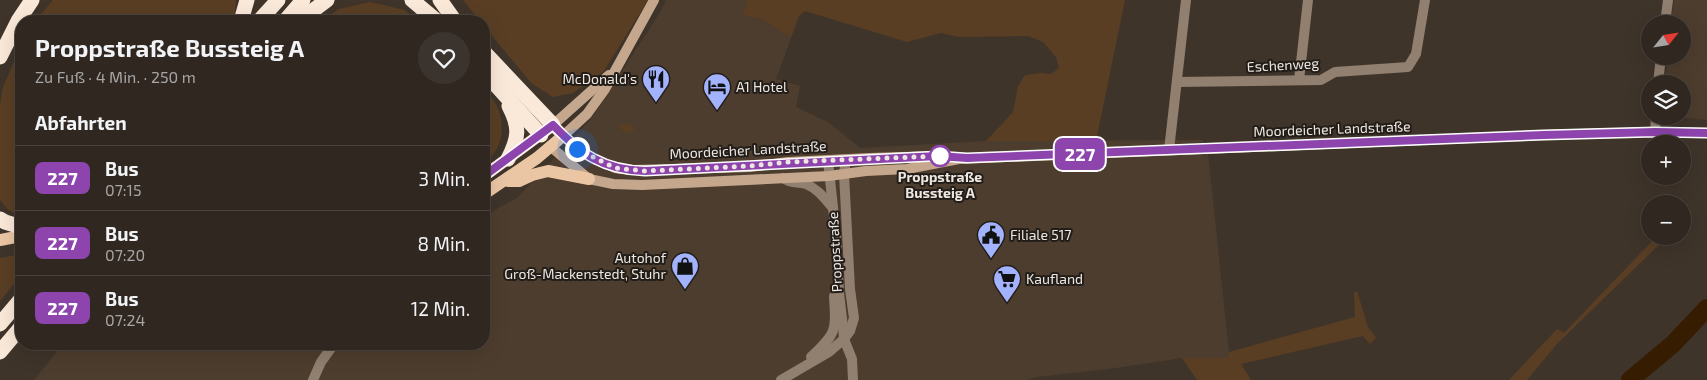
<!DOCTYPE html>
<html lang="de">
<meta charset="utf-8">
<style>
:root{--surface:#2f2720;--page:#3b332d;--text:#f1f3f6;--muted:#a7a5a5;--line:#4a443e}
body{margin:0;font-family:"Exo 2",sans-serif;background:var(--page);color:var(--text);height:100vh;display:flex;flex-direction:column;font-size:19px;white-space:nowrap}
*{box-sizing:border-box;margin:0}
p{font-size:16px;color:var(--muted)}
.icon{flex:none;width:28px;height:28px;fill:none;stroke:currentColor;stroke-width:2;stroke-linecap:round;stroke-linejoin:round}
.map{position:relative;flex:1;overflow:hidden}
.details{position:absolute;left:15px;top:15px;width:475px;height:335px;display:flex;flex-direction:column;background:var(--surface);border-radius:20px;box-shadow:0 5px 20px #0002,0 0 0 1px var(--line)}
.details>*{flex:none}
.badge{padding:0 10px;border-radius:8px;font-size:18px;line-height:32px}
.needle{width:32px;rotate:60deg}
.controls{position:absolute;left:1641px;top:15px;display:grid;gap:10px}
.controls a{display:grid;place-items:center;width:50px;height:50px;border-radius:50%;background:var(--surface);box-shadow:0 5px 20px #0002,0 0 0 1px var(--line);font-size:25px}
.you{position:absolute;width:25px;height:25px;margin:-12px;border:4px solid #fff;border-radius:50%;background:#1a73e8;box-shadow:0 0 0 8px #1a73e833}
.map>.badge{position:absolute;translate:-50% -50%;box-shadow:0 0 0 2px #fff}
h2{padding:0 20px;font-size:19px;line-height:45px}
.round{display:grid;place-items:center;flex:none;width:52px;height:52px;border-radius:26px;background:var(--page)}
.summary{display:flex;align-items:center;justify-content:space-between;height:85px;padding:0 20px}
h1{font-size:24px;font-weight:700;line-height:38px}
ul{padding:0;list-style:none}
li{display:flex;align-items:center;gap:15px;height:65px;padding:0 20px;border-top:1px solid var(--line)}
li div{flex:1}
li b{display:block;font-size:19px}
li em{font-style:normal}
li .badge{min-width:55px;font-weight:700;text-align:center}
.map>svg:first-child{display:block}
.built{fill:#4d3d2e}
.green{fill:#593e24}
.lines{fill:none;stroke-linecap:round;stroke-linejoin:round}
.river{stroke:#361c00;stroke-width:18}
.street{stroke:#917f6f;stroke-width:10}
.secondary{stroke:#c4a78d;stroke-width:10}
.primary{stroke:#ebc6a5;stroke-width:12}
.highway{stroke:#fae8d8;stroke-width:15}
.line-casing{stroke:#fff;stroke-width:11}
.line{stroke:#8e44ad;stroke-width:8}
.walk{stroke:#eee7e1;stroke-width:5;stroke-dasharray:0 9}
.stop-dot{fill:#fff;stroke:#8e44ad;stroke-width:2.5}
.labels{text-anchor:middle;stroke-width:4;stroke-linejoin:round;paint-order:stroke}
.street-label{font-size:14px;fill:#eee7e1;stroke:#221d18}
.poi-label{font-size:14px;fill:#eee7e1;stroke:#221d18;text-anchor:start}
.stop-label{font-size:14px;font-weight:bold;fill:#eee7e1;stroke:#221d18}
</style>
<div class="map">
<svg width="1707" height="380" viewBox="0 0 1707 380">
<rect width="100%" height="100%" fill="#3f342a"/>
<g class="built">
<path d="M666 0H748L742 15 762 19 791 38 776 79 800 86 796 107 828 122 860 148 986 141 1203 140 1208 153 1229 352 1227 358H1182L1109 369 1036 377 1028 380H34L63 344H484V216L517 198 591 119 661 11Z"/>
<path d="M1674 0H1707V120L1667 116H1682V84H1665L1668 56H1682V24H1671Z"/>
</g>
<g class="green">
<path d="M53 0H236L235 12 229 21H35Z"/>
<path d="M463 0H648L604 71 573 93 553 97 531 83 484 26V21H480Z"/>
<path d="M748 0H1125L1096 141H986L1013 112 1018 86 1025 75 1041 73 1051 74 1059 68 1056 57 1043 42 1028 36 959 37 941 33 907 42 805 11 799 16 791 38 762 19 742 15Z"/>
<path d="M370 2 405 10 417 21H322L339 9Z"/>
<path d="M21 46V216L8 210 0 200V104L3 87Z"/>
<path d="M484 87C488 93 494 100 497 106 506 127 503 150 484 162Z"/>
<path d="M630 123 635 128 633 132 627 133 619 128 621 125Z"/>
<path d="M1657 236H1668L1557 344 1527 380H1509L1557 329 1564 333Z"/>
<path d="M21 254V275L0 301V258Z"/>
<path d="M1357 291 1368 327 1376 338 1370 344 1363 336 1241 364 1251 380H1197L1182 358H1227L1229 352 1355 317 1354 293Z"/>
</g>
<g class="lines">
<path class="river" d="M1630 380 1673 344 1707 308"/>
<g class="street">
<path d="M1665 24 1668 0"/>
<path d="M1299 80 1308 0"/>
<path d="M1177 82 1321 80 1335 72 1408 67 1416 54 1425 0"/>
<path d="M1658 84 1661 56"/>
<path d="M1655 132 1656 116"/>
<path d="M1169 150 1186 0"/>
<path d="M828 161 836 235 839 293 843 327 844 339 852 359 853 380"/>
<path d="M783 178C793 185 796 181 806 184 818 189 825 199 833 208"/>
<path d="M811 357C837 333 836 331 834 296"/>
<path d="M313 380 321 362 334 344"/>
<path d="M781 380 829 352 844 339 850 331 854 318 850 289 844 174 846 160"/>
</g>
<g class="secondary">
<path d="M654 0 605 89 587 114 563 136 585 154 615 168 633 170 750 167 788 162 870 158 938 156 949 157"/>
<path d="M553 125 609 75"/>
<path d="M551 147 589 179 613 184 642 185 829 176 866 171 907 169 959 159 1544 135 1655 132 1707 133"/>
</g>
<g class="primary">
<path d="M484 176 553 125 563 136 537 158 484 194"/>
<path d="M508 181H519L532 175 548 171 589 179"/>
<path d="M0 240 21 236"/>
</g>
<g class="highway">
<path d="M412 0 437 21"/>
<path d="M440 0 455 21"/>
<path d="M241 21 247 0"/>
<path d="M259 21 278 0"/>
<path d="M285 21 303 0"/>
<path d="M299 21 327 0"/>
<path d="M484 52 553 125"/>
<path d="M0 57 18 21 32 0"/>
<path d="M484 72 541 135"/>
<path d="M508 159C519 138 520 127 509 106"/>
<path d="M0 219 5 222 21 227"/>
<path d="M0 324 21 299"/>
<path d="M0 352 21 327"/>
</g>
</g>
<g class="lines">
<g class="line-casing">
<path id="line" d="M484 176 553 125C581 154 603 170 645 171L938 156 967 158 1544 135 1655 132 1707 133"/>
</g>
<use href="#line" class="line"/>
<path class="walk" d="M577 149 615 168 645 171 750 166 788 162 940 156"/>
</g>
<defs>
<g id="restaurant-pin" transform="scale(1.4375)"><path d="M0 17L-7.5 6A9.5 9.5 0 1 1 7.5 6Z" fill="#a2b2fd" stroke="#221d18"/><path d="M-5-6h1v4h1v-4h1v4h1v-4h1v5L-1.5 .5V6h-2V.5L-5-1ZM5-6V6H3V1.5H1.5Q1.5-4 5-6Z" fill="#111"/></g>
<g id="hotel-pin" transform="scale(1.4375)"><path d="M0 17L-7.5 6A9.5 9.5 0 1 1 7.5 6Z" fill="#a2b2fd" stroke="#221d18"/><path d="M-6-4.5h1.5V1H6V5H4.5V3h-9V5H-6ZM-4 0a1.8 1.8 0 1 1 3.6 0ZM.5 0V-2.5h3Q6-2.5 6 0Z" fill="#111"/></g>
<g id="civic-pin" transform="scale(1.4375)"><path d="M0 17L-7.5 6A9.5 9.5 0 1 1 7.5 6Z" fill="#a2b2fd" stroke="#221d18"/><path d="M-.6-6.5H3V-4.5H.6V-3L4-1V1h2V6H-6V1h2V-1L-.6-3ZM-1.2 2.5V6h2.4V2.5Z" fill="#111"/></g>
<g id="shop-pin" transform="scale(1.4375)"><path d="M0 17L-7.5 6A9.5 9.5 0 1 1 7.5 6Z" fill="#a2b2fd" stroke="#221d18"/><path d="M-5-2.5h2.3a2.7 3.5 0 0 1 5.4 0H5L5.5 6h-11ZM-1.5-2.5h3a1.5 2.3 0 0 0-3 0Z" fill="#111"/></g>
<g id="supermarket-pin" transform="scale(1.4375)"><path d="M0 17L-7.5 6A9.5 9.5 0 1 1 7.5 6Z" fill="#a2b2fd" stroke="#221d18"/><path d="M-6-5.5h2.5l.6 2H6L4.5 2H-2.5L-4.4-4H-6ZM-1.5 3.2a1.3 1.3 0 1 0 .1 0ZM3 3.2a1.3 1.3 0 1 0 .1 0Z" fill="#111"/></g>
</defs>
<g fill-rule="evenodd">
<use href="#restaurant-pin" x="656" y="79"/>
<use href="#hotel-pin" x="717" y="87"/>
<use href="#civic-pin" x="991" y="235"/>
<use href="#shop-pin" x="685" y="266"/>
<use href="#supermarket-pin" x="1007" y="279"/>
</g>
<circle class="stop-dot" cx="940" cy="156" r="10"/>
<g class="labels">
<g class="street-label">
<text transform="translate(1283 65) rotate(-3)" y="5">Eschenweg</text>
<text transform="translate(1332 129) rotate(-2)" y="5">Moordeicher Landstraße</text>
<text transform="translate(748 150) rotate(-3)" y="5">Moordeicher Landstraße</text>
<text transform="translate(835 252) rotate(-93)" y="5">Proppstraße</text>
</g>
<g class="poi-label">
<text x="637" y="84" text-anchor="end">McDonald's</text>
<text x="736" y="92">A1 Hotel</text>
<text x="1010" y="240">Filiale 517</text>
<text x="666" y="263" text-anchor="end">Autohof<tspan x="666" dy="16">Groß-Mackenstedt, Stuhr</tspan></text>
<text x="1026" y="284">Kaufland</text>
</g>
<g class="stop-label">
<text x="940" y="182">Proppstraße<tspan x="940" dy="16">Bussteig A</tspan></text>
</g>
</g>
</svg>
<div class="controls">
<a><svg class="needle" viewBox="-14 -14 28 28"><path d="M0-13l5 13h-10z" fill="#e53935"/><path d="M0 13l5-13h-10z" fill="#a7a5a5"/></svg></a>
<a><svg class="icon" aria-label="layers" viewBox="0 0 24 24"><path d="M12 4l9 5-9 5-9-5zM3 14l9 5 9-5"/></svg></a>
<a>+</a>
<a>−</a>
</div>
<div class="you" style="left:577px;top:149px"></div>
<b class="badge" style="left:1080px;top:154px;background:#8e44ad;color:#fff">227</b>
<section class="details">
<div class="summary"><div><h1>Proppstraße Bussteig A</h1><p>Zu Fuß · 4 Min. · 250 m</p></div><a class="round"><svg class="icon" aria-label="heart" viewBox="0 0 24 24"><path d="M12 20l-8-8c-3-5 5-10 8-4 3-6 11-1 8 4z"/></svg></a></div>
<h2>Abfahrten</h2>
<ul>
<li><span class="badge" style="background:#8e44ad;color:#fff">227</span><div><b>Bus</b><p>07:15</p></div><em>3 Min.</em></li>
<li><span class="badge" style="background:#8e44ad;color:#fff">227</span><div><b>Bus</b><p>07:20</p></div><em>8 Min.</em></li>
<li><span class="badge" style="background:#8e44ad;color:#fff">227</span><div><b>Bus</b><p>07:24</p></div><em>12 Min.</em></li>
</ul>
</section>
</div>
